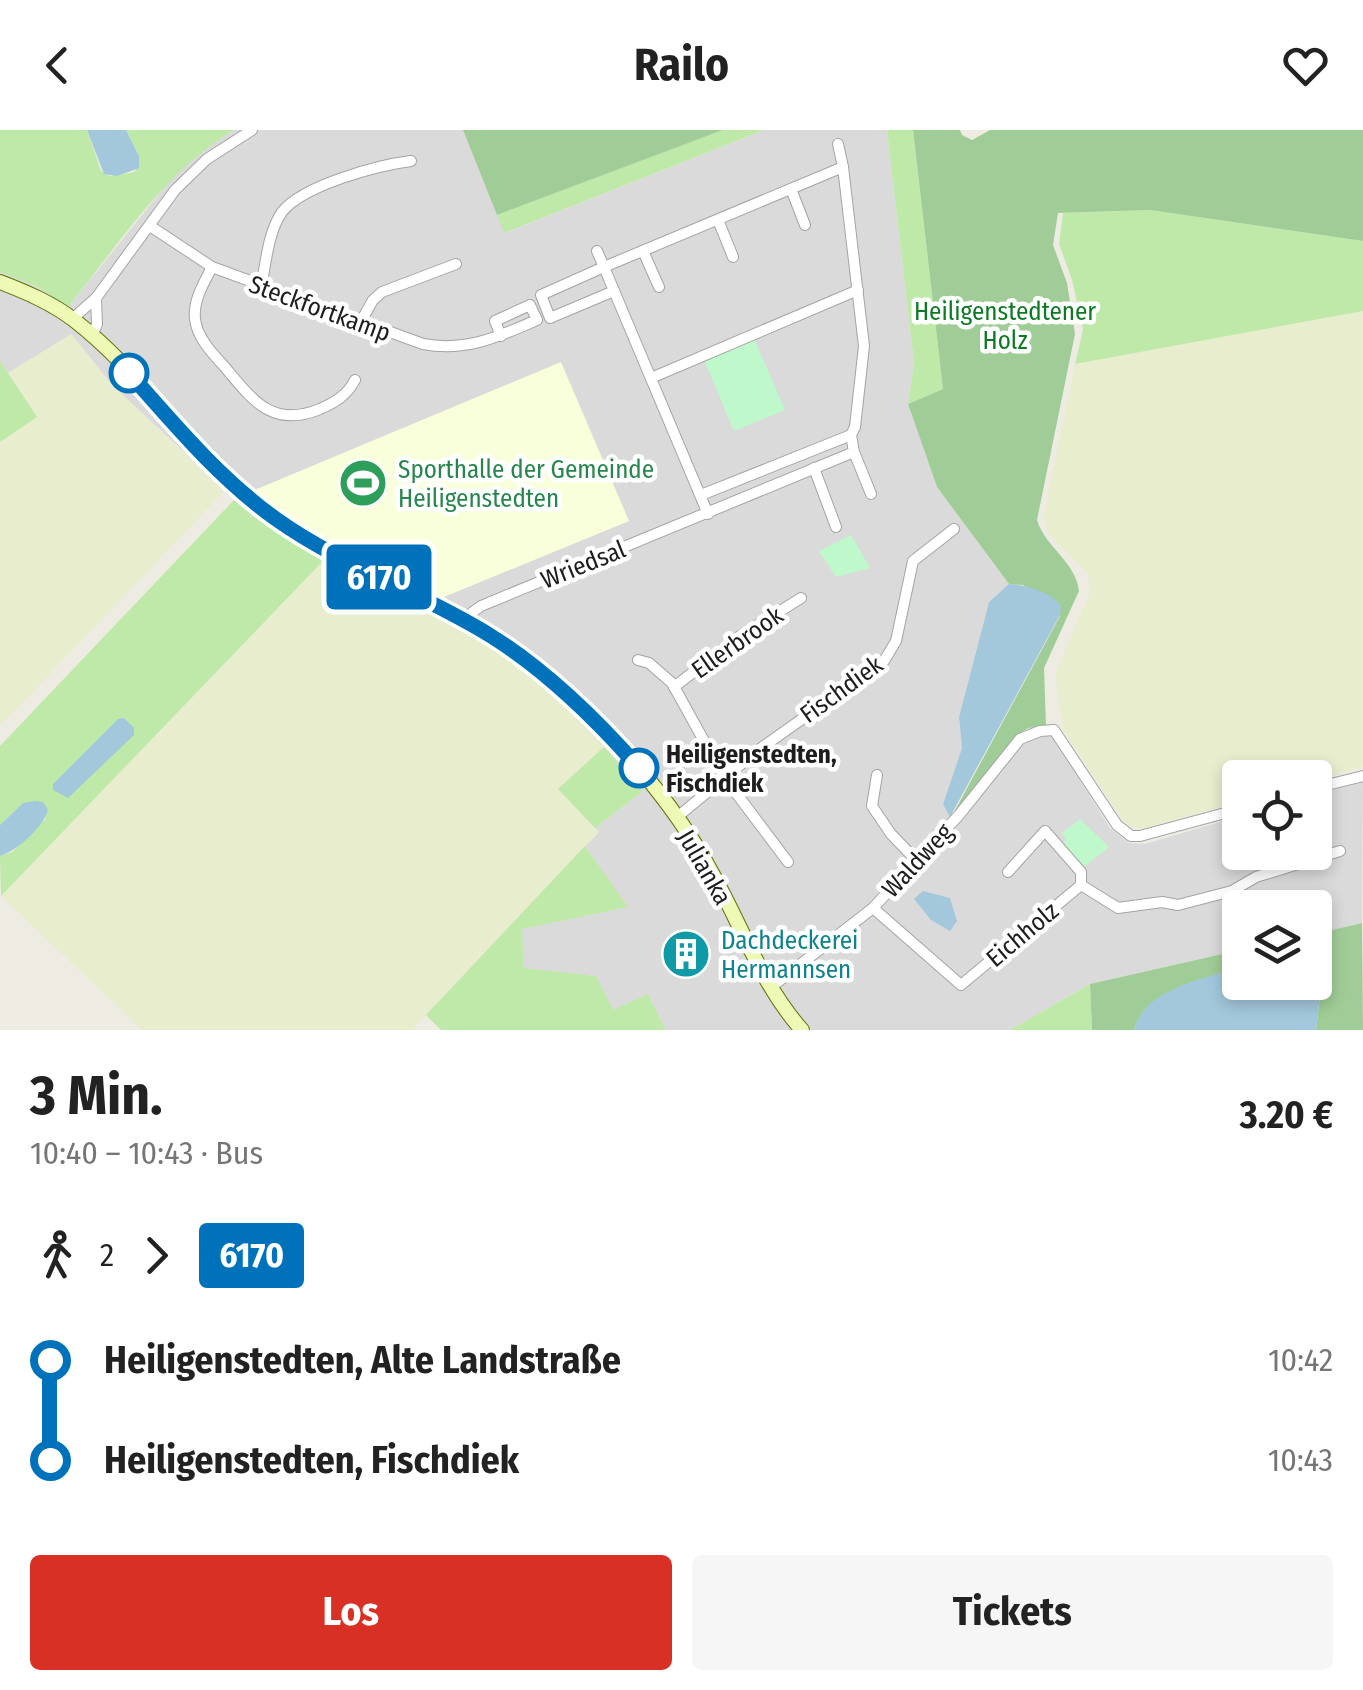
<!DOCTYPE html>
<html lang="de">
<meta charset="utf-8">
<style>
:root{--surface:#fff;--page:#f6f6f6;--text:#222;--muted:#767676;--accent:#d93025}
body{margin:0;font-family:"Fira Sans Condensed",sans-serif;background:var(--page);color:var(--text);height:100vh;display:flex;flex-direction:column;font-size:38px;white-space:nowrap}
*{box-sizing:border-box;margin:0}
p{font-size:32px;color:var(--muted)}
.icon{flex:none;width:55px;height:55px;fill:none;stroke:currentColor;stroke-width:2;stroke-linecap:round;stroke-linejoin:round}
.map{position:relative;height:900px;overflow:hidden}
.sheet{display:flex;flex-direction:column;background:var(--surface);flex:1}
.sheet>*{flex:none}
.badge{padding:0 20px;border-radius:8px;font-size:35px;line-height:65px}
.buttons{position:absolute;left:1222px;top:630px;display:grid;gap:20px}
.buttons a{display:grid;place-items:center;width:110px;height:110px;border-radius:10px;background:var(--surface);box-shadow:0 5px 15px #0003;font-size:50px}
.map>.badge{position:absolute;translate:-50% -50%;box-shadow:0 0 0 5px #fff}
.legs{display:flex;align-items:center;gap:15px;height:110px;padding:0 30px;font-size:32px}
.legs p{margin-inline-start:auto}
.headline{display:flex;align-items:center;justify-content:space-between;height:170px;padding:0 30px}
h1{font-size:55px;font-weight:700;line-height:75px}
.action{display:flex;gap:20px;margin-top:auto;padding:20px 30px}
.action a{flex:1;height:115px;border-radius:10px;background:var(--accent);color:#fff;font-size:40px;font-weight:700;line-height:115px;text-align:center}
.action a+a{background:var(--page);color:var(--text)}
ul{padding:0 30px;list-style:none}
li{display:flex;align-items:center;gap:35px;height:100px;font-size:38px}
li i{display:grid;place-items:center;width:15px;height:100%;margin:0 12px;background:currentColor}
li i::after{content:'';width:25px;height:25px;margin:-12px;border:8px solid;border-radius:50%;background:var(--surface)}
li p{margin-inline-start:auto}
li:first-child i{background:linear-gradient(#0000 50%,currentColor 0)}
li:last-child i{background:linear-gradient(currentColor 50%,#0000 0)}
header{display:flex;justify-content:space-between;align-items:center;height:130px;padding:0 30px;background:var(--surface);font-size:45px;font-weight:700}
.map>svg:first-child{display:block}
.residential{fill:#dbdada}
.education{fill:#faffdb}
.farmland{fill:#e7edcd}
.grass{fill:#bfe9a8}
.forest{fill:#a0cd97}
.park{fill:#bff9cb}
.water{fill:#a3c8dc}
.lines{fill:none;stroke-linecap:round;stroke-linejoin:round}
.street-casing{stroke:#a4a4a4;stroke-width:12}
.secondary-casing{stroke:#597205;stroke-width:16}
.street{stroke:#fff;stroke-width:10}
.secondary{stroke:#edf9b5;stroke-width:14}
.line-1-casing{stroke:#fff;stroke-width:22}
.line-1{stroke:#0072bc;stroke-width:15}
.stop-1-dot{fill:#fff;stroke:#0072bc;stroke-width:5}
.labels{text-anchor:middle;stroke-width:9;stroke-linejoin:round;paint-order:stroke}
.street-label{font-size:25px;fill:#1d1d1d;stroke:#fff}
.park-label{font-size:25px;fill:#0c7a23;stroke:#fff}
.leisure-label{font-size:25px;fill:#27864d;stroke:#fff;text-anchor:start}
.stop-label{font-size:25px;font-weight:bold;fill:#1d1d1d;stroke:#fff;text-anchor:start}
.culture-label{font-size:25px;fill:#0d838f;stroke:#fff;text-anchor:start}
</style>
<header><svg class="icon" aria-label="back" viewBox="0 0 24 24"><path d="M15 5l-7 7 7 7"/></svg>Railo<svg class="icon" aria-label="heart" viewBox="0 0 24 24"><path d="M12 20l-8-8c-3-5 5-10 8-4 3-6 11-1 8 4z"/></svg></header>
<div class="map">
<svg width="1363" height="900" viewBox="0 0 1363 900">
<rect width="100%" height="100%" fill="#eeece2"/>
<path class="residential" d="M234 0H463L505 103 764 0H887L914 233 908 274 937 357 1009 454 989 472 959 587 962 618 943 674 953 684 1015 607 1028 598 1046 596 1110 698 1129 713 1145 714 1240 686V722H1315V665L1363 652 1362 793 1315 804V778H1240V820L1090 854 1010 900H666L648 864 613 881 596 846 524 839 521 799 627 777 585 716 598 703 595 698 643 661 604 617 532 547 478 509 324 430 255 388 112 255 72 205 8 243 0 231V142L38 157 69 176 170 50 195 25Z"/>
<path class="education" d="M561 232 629 391 439 469 313 403 252 361Z"/>
<g class="farmland">
<path d="M1363 181V637L1315 650V648H1240V671L1142 699 1126 695 1064 601 1057 561 1056 542 1090 463 1088 444 1049 404 1043 389 1075 234Z"/>
<path d="M71 204 112 255 224 361 0 596V312L36 287 8 243Z"/>
<path d="M324 430 478 509 532 547 559 570 604 617 558 659 599 702 412 900H142L1 766Z"/>
</g>
<g class="grass">
<path d="M0 0H87L101 41 110 46 135 42 139 26 126 0H234C164 42 119 114 68 177L38 157 0 142Z"/>
<path d="M723 0H764L504 103 497 85Z"/>
<path d="M887 0H913L943 259 908 274 914 233Z"/>
<path d="M1150 80 1363 111V181L1075 234 1083 200 1072 150 1059 114 1063 83Z"/>
<path d="M0 231 37 287 0 312Z"/>
<path d="M234 370 255 388 324 430 1 766 0 726 12 722 46 688 23 673 0 695V616Z"/>
<path d="M604 617 643 661 595 698 558 659Z"/>
<path d="M585 716 628 777 522 799 524 838 596 846 613 880 648 864 666 900H441L426 885Z"/>
<path d="M1090 854 1092 900H1010Z"/>
</g>
<g class="forest">
<path d="M463 0H723L497 85Z"/>
<path d="M913 0H960L962 5 972 10 990 0H1363V111L1150 80 1058 83 1053 115 1067 153 1075 204 1037 390C1045 417 1076 432 1079 461L1044 538 1046 596 1028 598 1015 607 953 684 1060 486 1023 455 1009 454 937 357 908 274 943 259Z"/>
<path d="M1362 793 1363 900H1316L1323 839 1315 825V804Z"/>
<path d="M1240 820V837C1208 849 1143 863 1134 900H1092L1090 854Z"/>
</g>
<g class="park">
<path d="M754 209 785 280 734 301 704 230Z"/>
<path d="M851 405 870 438 836 447 819 421Z"/>
<path d="M1080 689 1109 717 1081 739 1062 714 1067 709 1062 703Z"/>
</g>
<g class="water">
<path d="M87 0H126L139 26V38L117 46 104 44Z"/>
<path d="M1009 454C1026 455 1052 462 1061 476L1060 485 950 687 943 674 962 618 959 587 989 472Z"/>
<path d="M124 588 134 598V605L68 668 53 660V654L118 589Z"/>
<path d="M35 671 43 672 48 680C43 697 17 721 0 726V695L23 673Z"/>
<path d="M923 761 950 768 957 791 950 801 931 790 914 769Z"/>
<path d="M1315 825 1323 838 1316 900H1134C1144 858 1206 849 1240 837V852H1315Z"/>
</g>
<g class="lines">
<g class="street-casing">
<g id="street">
<path d="M838 14 843 37"/>
<path d="M791 59 805 95"/>
<path d="M718 90 733 127"/>
<path d="M150 96 212 137 423 214C466 222 498 207 537 190L530 175 495 191 501 206"/>
<path d="M597 121 604 137 541 165 550 188 614 161"/>
<path d="M643 121 659 157"/>
<path d="M212 137C204 153 193 170 195 189 197 207 211 222 223 235 252 269 271 299 320 279 336 272 347 265 355 250"/>
<path d="M261 157C266 133 268 102 282 82 303 55 379 35 411 31"/>
<path d="M72 189 96 168 175 60 207 29 252 0"/>
<path d="M360 193 373 170 382 162 456 134"/>
<path d="M92 206 97 194 96 168"/>
<path d="M651 248 858 160"/>
<path d="M854 322 871 364"/>
<path d="M814 338 836 397"/>
<path d="M701 365 851 305"/>
<path d="M462 490 481 476 854 322 851 305 855 297 864 216 843 37 604 137 708 384"/>
<path d="M638 530 649 533 672 553 724 647 788 732"/>
<path d="M674 557 740 506 801 468"/>
<path d="M877 645 872 676 891 704 916 730"/>
<path d="M1315 658 1363 646"/>
<path d="M676 688 757 621 884 531 896 511 913 431 954 399"/>
<path d="M1008 742 1045 701 1081 742V755"/>
<path d="M873 778 961 855 1081 755 1118 778 1162 772 1178 775 1232 761 1256 747 1340 721"/>
<path d="M770 858 873 778 959 685 1020 609 1040 601 1054 600 1117 695 1131 706H1140L1240 679"/>
</g>
</g>
<g class="secondary-casing">
<path id="secondary" d="M0 152C26 162 52 173 74 190 144 244 191 323 261 378 312 419 375 444 432 474 512 516 580 569 639 638 666 670 692 706 712 743 742 796 761 854 802 900"/>
</g>
<use href="#street" class="street"/>
<use href="#secondary" class="secondary"/>
</g>
<g class="lines">
<g class="line-1-casing">
<path id="line-1" d="M129 243C174 294 220 349 276 389 342 436 422 463 491 506 547 541 595 588 639 638"/>
</g>
<use href="#line-1" class="line-1"/>
</g>
<defs>
<g id="stadium-disc" transform="scale(2.5)"><circle r="9.5" fill="#2e9e5b" stroke="#fff"/><path d="M0-5a6.5 5 0 1 0 0 10a6.5 5 0 1 0 0-10ZM-3.5-1.8h7v3.6h-7Z" fill="#fff"/></g>
<g id="building-disc" transform="scale(2.5)"><circle r="9.5" fill="#0f9aa8" stroke="#fff"/><path d="M-4-6H4V6H1V3H-1V6H-4ZM-2.5-4.3h1.7v1.8h-1.7ZM.8-4.3h1.7v1.8H.8ZM-2.5-1h1.7V.8h-1.7ZM.8-1h1.7V.8H.8Z" fill="#fff"/></g>
</defs>
<g fill-rule="evenodd">
<use href="#stadium-disc" x="363" y="353"/>
<use href="#building-disc" x="686" y="824"/>
</g>
<g class="stop-1-dot">
<circle cx="129" cy="243" r="18"/>
<circle cx="639" cy="638" r="18"/>
</g>
<g class="labels">
<g class="street-label">
<text transform="translate(320 178) rotate(20)" y="9">Steckfortkamp</text>
<text transform="translate(583 434) rotate(-22)" y="9">Wriedsal</text>
<text transform="translate(737 512) rotate(-35)" y="9">Ellerbrook</text>
<text transform="translate(841 559) rotate(-36)" y="9">Fischdiek</text>
<text transform="translate(917 730) rotate(-47)" y="9">Waldweg</text>
<text transform="translate(705 737) rotate(60)" y="9">Julianka</text>
<text transform="translate(1022 804) rotate(-40)" y="9">Eichholz</text>
</g>
<g class="park-label">
<text x="1005" y="190">Heiligenstedtener<tspan x="1005" dy="29">Holz</tspan></text>
</g>
<g class="leisure-label">
<text x="398" y="348">Sporthalle der Gemeinde<tspan x="398" dy="29">Heiligenstedten</tspan></text>
</g>
<g class="stop-label">
<text x="666" y="633">Heiligenstedten,<tspan x="666" dy="29">Fischdiek</tspan></text>
</g>
<g class="culture-label">
<text x="721" y="819">Dachdeckerei<tspan x="721" dy="29">Hermannsen</tspan></text>
</g>
</g>
</svg>
<div class="buttons">
<a><svg class="icon" aria-label="locate" viewBox="0 0 24 24"><circle cx="12" cy="12" r="6"/><path d="M12 2v4M12 18v4M2 12h4M18 12h4"/></svg></a>
<a><svg class="icon" aria-label="layers" viewBox="0 0 24 24"><path d="M12 4l9 5-9 5-9-5zM3 14l9 5 9-5"/></svg></a>
</div>
<b class="badge" style="left:379px;top:447px;background:#0072bc;color:#fff">6170</b>
</div>
<section class="sheet">
<div class="headline"><div><h1>3 Min.</h1><p>10:40 – 10:43 · Bus</p></div><b>3.20 €</b></div>
<div class="legs"><svg class="icon" aria-label="walk" viewBox="0 0 24 24"><circle cx="13" cy="4" r="2"/><path d="M13 8l-2 6 4 7M11 14l-3 7M7 12l3-4h3l4 4"/></svg>2<svg class="icon" aria-label="forward" viewBox="0 0 24 24"><path d="M9 5l7 7-7 7"/></svg><b class="badge" style="background:#0072bc;color:#fff">6170</b></div>
<ul>
<li><i style="color:#0072bc"></i><b>Heiligenstedten, Alte Landstraße</b><p>10:42</p></li>
<li><i style="color:#0072bc"></i><b>Heiligenstedten, Fischdiek</b><p>10:43</p></li>
</ul>
<div class="action"><a>Los</a><a>Tickets</a></div>
</section>
